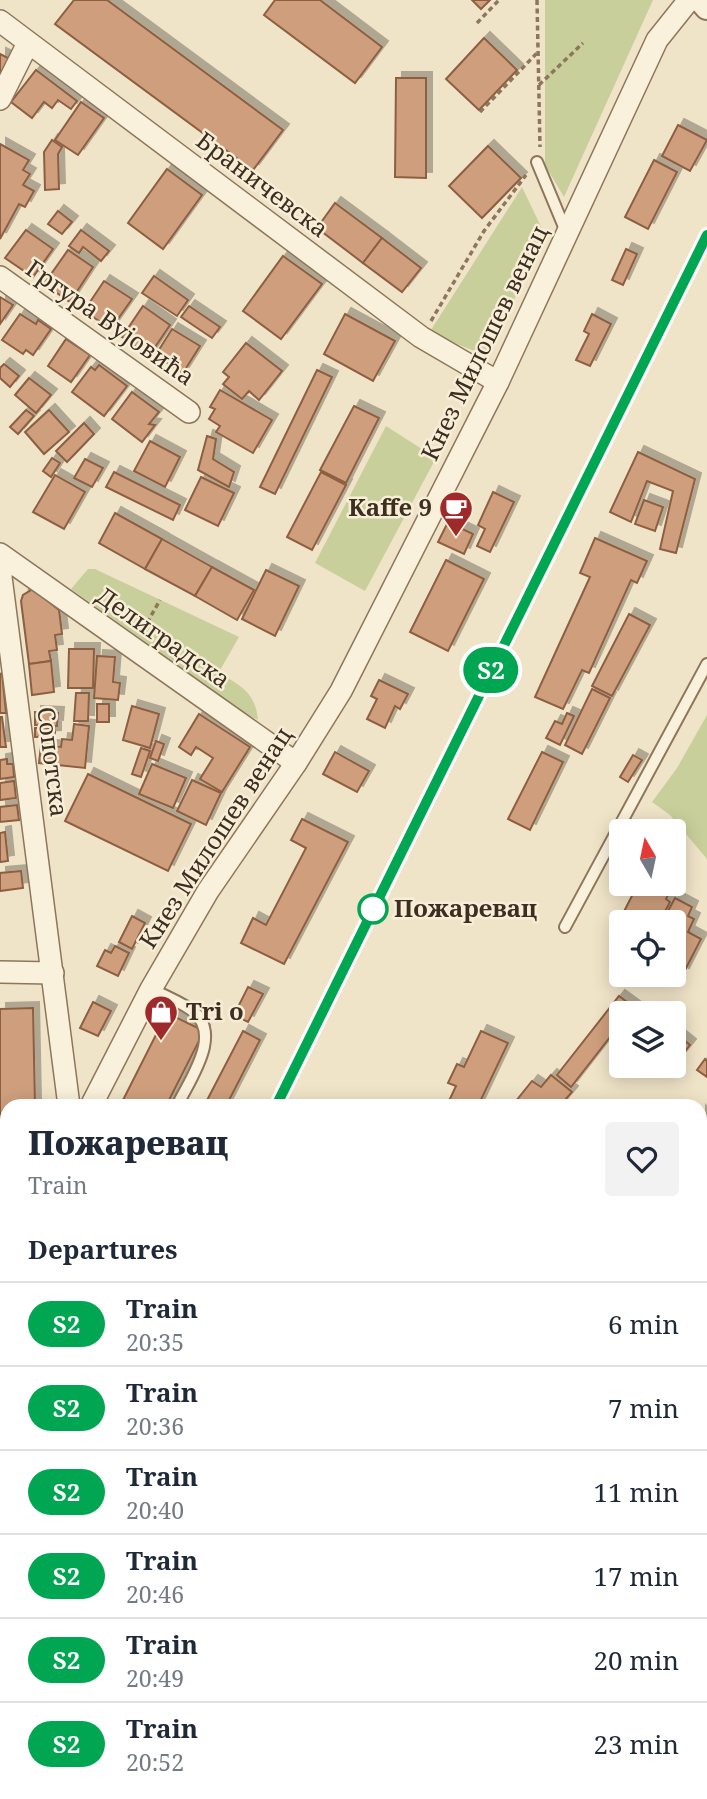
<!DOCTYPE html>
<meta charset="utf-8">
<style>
:root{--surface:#fff;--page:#f2f2f3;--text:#1f2937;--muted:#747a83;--line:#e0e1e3}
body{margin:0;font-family:"Noto Serif",serif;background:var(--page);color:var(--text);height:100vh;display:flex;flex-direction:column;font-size:26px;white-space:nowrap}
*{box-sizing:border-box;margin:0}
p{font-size:23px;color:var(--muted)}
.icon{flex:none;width:38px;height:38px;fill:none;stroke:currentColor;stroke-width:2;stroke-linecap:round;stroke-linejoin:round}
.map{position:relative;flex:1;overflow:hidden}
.panel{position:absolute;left:0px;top:1099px;width:707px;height:700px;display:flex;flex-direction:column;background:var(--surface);border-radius:21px 21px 0 0;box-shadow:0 4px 18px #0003}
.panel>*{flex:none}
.badge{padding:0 14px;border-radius:23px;font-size:24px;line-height:46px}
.needle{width:46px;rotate:351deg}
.tools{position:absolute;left:609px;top:819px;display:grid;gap:14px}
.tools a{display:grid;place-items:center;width:77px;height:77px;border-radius:7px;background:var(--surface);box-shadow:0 4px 18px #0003;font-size:35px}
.map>.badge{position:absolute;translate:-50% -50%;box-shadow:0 0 0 4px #fff}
h2{padding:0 28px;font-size:26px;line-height:63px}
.round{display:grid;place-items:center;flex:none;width:74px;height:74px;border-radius:7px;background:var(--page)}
.overview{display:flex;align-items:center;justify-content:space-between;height:119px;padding:0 28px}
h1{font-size:33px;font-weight:800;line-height:52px}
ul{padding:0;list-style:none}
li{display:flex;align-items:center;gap:21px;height:84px;padding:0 28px;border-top:2px solid var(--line)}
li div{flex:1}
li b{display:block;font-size:26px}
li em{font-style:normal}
li .badge{min-width:77px;font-weight:700;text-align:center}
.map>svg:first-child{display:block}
.park{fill:#c9cf9b}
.building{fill:#cf9f7d;stroke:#8d5f41;stroke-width:2;filter:url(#shadow)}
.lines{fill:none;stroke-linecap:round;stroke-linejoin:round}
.service-casing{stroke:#8d765c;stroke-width:14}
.minor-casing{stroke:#8d765c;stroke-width:24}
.tertiary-casing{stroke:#8d765c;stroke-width:28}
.path{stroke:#8d765c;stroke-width:3.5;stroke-dasharray:5 3.5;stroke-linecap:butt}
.service{stroke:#faf1dc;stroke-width:10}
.minor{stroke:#faf1dc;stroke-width:21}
.tertiary{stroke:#faf1dc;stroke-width:24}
.rail{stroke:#3d2e20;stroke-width:5;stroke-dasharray:12 12;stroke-linecap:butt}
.line-casing{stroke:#fff;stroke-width:16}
.line{stroke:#00a651;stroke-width:10}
.stop-dot{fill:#fff;stroke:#00a651;stroke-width:3.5}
.labels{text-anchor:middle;stroke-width:5;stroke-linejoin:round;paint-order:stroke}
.street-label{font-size:24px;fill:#3d2e20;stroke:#f7eed8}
.poi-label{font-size:24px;font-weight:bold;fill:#3d2e20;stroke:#f7eed8;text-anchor:end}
.stop-label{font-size:24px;font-weight:bold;fill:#3d2e20;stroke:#f7eed8;text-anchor:start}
</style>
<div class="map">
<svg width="707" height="1799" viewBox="0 0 707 1799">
<defs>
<filter id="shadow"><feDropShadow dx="6" dy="-6" stdDeviation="0" flood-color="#0004"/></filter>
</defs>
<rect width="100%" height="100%" fill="#f0e4c8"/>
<g class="park">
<path d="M545 0H653L564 197 545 165Z"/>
<path d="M522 187 545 235 487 356 429 333Z"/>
<path d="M386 426 436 458 365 591 315 563Z"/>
<path d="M88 569H95L239 637 219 672C241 687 255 691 258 720L242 711 71 589Z"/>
<path d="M707 715V859L670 815 652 802 677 768Z"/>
</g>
<g class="building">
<path d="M74 0H107L283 130 253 170 55 24Z"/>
<path d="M275 0H320L382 47 355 83 264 15Z"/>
<path d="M472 0H490L481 9Z"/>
<path d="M484 38 517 70 479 110 446 79Z"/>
<path d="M0 54 10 59 0 77Z"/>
<path d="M36 70 77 101 71 109 58 100 52 108 44 102 32 118 11 102Z"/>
<path d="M396 78H426V178L395 177Z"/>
<path d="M81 102 104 118 78 155 55 140Z"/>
<path d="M678 125 707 140 690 171 662 156Z"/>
<path d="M52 140 62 147 58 154 59 189 45 190 44 152Z"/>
<path d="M0 144 29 160 23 170 30 174 23 185 34 191 25 207 19 204 0 239Z"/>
<path d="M488 146 521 178 482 218 449 186Z"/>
<path d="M654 160 677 172 648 229 625 217Z"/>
<path d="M167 169 202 195 163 249 128 223Z"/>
<path d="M335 203 382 238 363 263 317 228Z"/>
<path d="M58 211 72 222 62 234 48 224Z"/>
<path d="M26 230 53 249 33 277 5 258Z"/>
<path d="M81 230 109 251 101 261 83 247 79 253 69 246Z"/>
<path d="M382 238 421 268 402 292 363 263Z"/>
<path d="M626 249 637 254 623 285 612 280Z"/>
<path d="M68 250 93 267 70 302 44 284Z"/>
<path d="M283 256 322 284 281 339 243 311Z"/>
<path d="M154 276 188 300 177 316 142 293Z"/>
<path d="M104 281 132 299 111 329 84 311Z"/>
<path d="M0 297 13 305 0 324Z"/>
<path d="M143 306 170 325 149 356 122 337Z"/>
<path d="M189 306 220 327 212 338 181 317Z"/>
<path d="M20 314 36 324 38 320 51 329 33 355 26 350 23 354 2 340Z"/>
<path d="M345 314 395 341 373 381 324 354Z"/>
<path d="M592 314 611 324 590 366 576 360 589 334 584 331Z"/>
<path d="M172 329 200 346 183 373 155 356Z"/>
<path d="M66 339 90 355 71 382 48 366Z"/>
<path d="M246 343 282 371 259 400 249 391 242 399 223 384 229 377 223 372Z"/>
<path d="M4 364 19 376 10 387 0 378V368Z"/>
<path d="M99 365 127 386 104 416 72 392 91 367 95 370Z"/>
<path d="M317 370 332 377 275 494 260 487Z"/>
<path d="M29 378 51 395 36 413 15 395Z"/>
<path d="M220 390 272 420 253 453 216 432 220 426 209 419 215 409 210 407Z"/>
<path d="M132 392 159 412 149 424 155 425 142 442 112 419Z"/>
<path d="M354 406 379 418 346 483 320 470Z"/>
<path d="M26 410 34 416 18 434 10 427Z"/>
<path d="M49 410 69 432 44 454 25 432Z"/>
<path d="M84 423 94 434 67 462 56 451Z"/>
<path d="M207 436 216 439 213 459 234 472 229 487 198 470Z"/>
<path d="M150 441 180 457 165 487 134 471Z"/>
<path d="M638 452 695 479 676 553 660 549 673 491 647 481 631 522 610 512Z"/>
<path d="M52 458 60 463 51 477 43 471Z"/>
<path d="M85 459 103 468 92 487 74 478Z"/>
<path d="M114 472 180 505 173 520 106 487Z"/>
<path d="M321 472 346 485 312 550 287 537Z"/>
<path d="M55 475 85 492 64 529 33 512Z"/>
<path d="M201 477 234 493 218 526 185 510Z"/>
<path d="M493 492 514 502 490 552 477 546 485 529 478 525Z"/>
<path d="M644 500 663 507 655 531 635 524Z"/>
<path d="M115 513 162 539 145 569 99 543Z"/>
<path d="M448 522 473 534 464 554 438 542Z"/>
<path d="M595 538 647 561 637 583 631 580 589 673 582 670 563 709 535 697 590 577 580 573Z"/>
<path d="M162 539 212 567 195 596 145 569Z"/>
<path d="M446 560 484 579 448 651 410 632Z"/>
<path d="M212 567 254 590 237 620 195 596Z"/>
<path d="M266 570 299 586 275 636 242 619Z"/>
<path d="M33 589 59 610 62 634 55 635 57 650 49 651 51 661 29 664 21 601 23 595Z"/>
<path d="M629 614 650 625 612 696 592 686Z"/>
<path d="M69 649H94L93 688H68Z"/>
<path d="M97 656 115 657 113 682 120 683 118 700 94 698Z"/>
<path d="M51 661 54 692 32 695 29 664Z"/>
<path d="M2 673 6 713H0V674Z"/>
<path d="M379 680 408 694 400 709 395 706 385 728 367 719 377 699 371 696Z"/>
<path d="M592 689 610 698 582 754 565 745Z"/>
<path d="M76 693H89L88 721H74Z"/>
<rect x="97" y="704" width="12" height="18"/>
<path d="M132 706 159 714 150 748 123 740Z"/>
<path d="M35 712 58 713 57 726 35 725Z"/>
<path d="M567 713 574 716 560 745 546 738 555 721 562 724Z"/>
<path d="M199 714 250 747 222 792 200 779 213 758 196 747 191 755 179 747Z"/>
<path d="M0 717H2L6 747H0Z"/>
<path d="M74 724 89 726 85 768 39 763 41 745 61 747 62 739 72 740Z"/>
<path d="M35 728H55V736L35 737Z"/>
<path d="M156 741 164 744 158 761 150 758Z"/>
<path d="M141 748 150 751 141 777 132 774Z"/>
<path d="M335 752 369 771 357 792 323 774Z"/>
<path d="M542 752 563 762 530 830 508 819Z"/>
<path d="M633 755 642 760 628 782 620 777Z"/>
<path d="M7 759V764H13L14 777 0 779V760Z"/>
<path d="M152 764 186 778 173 808 139 794Z"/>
<path d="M88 774 191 824 168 871 65 821Z"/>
<path d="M192 780 221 793 206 825 177 811Z"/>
<path d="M14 781 16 798 0 800V783Z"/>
<path d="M17 805 19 820 0 822V807Z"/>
<path d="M302 819 348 842 284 964 241 943 253 918 266 925 306 848 291 840Z"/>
<path d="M5 832 8 861 0 862V833Z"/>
<path d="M21 871 23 888 0 891V873Z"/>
<path d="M638 884H652L669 893 666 899 670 902 661 919 658 917 655 922H621V932L615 929Z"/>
<path d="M675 898 692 907 688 916 694 919 688 932 701 939 683 974 674 969V922H662Z"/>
<path d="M132 916 145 923 132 949 119 942Z"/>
<path d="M115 946 129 953 118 976 97 966 105 950 111 953Z"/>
<path d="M248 987 263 994 248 1022 234 1015Z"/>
<path d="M619 996 634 1007 629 1013H621V1023L571 1087 557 1075Z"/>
<path d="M93 1002 111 1011 98 1036 80 1028Z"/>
<path d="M33 1008 35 1106H7V1126L0 1127V1009Z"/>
<path d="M167 1013 204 1031 166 1106H120Z"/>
<path d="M243 1031 260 1040 226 1106H204Z"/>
<path d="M481 1031 508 1043 478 1106H461L449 1101 456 1086 448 1083 457 1064 464 1067Z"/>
<path d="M674 1032 690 1045 674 1065Z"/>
<path d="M705 1059 707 1061V1077L697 1070Z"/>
<path d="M551 1075 572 1092 560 1106H512L532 1081 541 1087Z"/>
<path d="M700 1112 707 1122V1130L700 1135Z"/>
<path d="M0 1204 7 1207V1223L0 1219Z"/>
<path d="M7 1315V1393L4 1392 0 1401V1329Z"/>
<path d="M0 1484 7 1488V1521L0 1535Z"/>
</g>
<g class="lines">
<g class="service-casing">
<g id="service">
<path d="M537 162 567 234"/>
<path d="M565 927 707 664"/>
<path d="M151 989C164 995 178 1001 190 1009 225 1032 190 1079 177 1106"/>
<path d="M700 1265 707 1261"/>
<path d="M700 1381 707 1376"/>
<path d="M0 1453 7 1456"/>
<path d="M0 1555 7 1537"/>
<path d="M700 1736 707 1731"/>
<path d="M110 1797 117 1792"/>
<path d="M606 1799 616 1792"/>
</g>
</g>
<g class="minor-casing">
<g id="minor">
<path d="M0 21 421 337 498 382"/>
<path d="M0 99 28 43"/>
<path d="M0 277 189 412"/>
<path d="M0 554 296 763"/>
<path d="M7 560 2 568 1 577 69 1106"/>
<path d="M0 972 53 973"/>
<path d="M91 1106 151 989 208 891 296 763 341 691 498 382 657 40 689 0"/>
<path d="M0 1270 7 1257"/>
</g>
</g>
<g class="tertiary-casing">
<path id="tertiary" d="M701 0 707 7"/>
</g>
<g class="path">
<path d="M537 0 540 147"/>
<path d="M477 23 499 0"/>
<path d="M539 85 583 43"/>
<path d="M480 112 537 53"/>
<path d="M431 321 484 231 526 175"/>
<path d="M147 623 159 629"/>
<path d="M143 630 160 600"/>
</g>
<use href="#service" class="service"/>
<use href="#minor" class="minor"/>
<use href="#tertiary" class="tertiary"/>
<g class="rail">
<path d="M276 1106 707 235"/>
<path d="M0 1668 7 1654"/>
</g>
</g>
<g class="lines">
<g class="line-casing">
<path id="line" d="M276 1106 707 235"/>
</g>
<use href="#line" class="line"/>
</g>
<defs>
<g id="cafe-pin" transform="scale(1.75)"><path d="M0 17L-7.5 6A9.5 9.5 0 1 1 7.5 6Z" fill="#9e2a2b" stroke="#f7eed8"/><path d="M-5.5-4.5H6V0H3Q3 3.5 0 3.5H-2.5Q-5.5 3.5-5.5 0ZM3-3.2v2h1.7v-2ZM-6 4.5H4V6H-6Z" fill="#fff"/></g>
<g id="shop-pin" transform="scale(1.75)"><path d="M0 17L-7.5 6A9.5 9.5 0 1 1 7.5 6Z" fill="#9e2a2b" stroke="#f7eed8"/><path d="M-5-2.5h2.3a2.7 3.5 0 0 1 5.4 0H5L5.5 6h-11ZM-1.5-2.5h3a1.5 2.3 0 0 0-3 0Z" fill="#fff"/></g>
</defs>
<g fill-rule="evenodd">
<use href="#cafe-pin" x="456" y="508"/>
<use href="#shop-pin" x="161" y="1012"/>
</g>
<circle class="stop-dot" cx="373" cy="909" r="14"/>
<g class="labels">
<g class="street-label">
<text transform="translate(262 185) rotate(37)" y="8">Браничевска</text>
<text transform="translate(110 323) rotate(35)" y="8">Гргура Вујовића</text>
<text transform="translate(485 343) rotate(-64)" y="8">Кнез Милошев венац</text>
<text transform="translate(163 638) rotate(35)" y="8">Делиградска</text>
<text transform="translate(52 762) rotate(83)" y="8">Сопотска</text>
<text transform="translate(216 838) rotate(-57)" y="8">Кнез Милошев венац</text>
</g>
<g class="poi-label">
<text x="432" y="516">Kaffe 9</text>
<text x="186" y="1020" text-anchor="start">Tri o</text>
</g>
<g class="stop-label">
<text x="394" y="917">Пожаревац</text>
</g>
</g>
</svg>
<div class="tools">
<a><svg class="needle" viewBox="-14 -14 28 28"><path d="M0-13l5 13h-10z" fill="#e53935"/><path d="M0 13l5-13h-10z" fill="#747a83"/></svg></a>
<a><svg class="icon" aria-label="locate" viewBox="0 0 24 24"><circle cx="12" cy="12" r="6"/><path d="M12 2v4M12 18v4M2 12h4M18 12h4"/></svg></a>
<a><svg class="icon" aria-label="layers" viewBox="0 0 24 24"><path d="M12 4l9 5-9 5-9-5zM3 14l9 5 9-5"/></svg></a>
</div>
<b class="badge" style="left:491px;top:670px;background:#00a651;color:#fff">S2</b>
<section class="panel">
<div class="overview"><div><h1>Пожаревац</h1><p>Train</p></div><a class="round"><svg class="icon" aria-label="heart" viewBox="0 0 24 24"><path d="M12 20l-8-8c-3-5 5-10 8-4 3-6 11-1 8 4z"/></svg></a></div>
<h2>Departures</h2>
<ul>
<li><span class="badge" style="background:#00a651;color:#fff">S2</span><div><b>Train</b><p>20:35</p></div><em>6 min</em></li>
<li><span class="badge" style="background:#00a651;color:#fff">S2</span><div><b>Train</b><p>20:36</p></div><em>7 min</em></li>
<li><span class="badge" style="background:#00a651;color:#fff">S2</span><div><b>Train</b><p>20:40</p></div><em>11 min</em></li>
<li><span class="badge" style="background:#00a651;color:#fff">S2</span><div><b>Train</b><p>20:46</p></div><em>17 min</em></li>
<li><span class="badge" style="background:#00a651;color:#fff">S2</span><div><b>Train</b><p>20:49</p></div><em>20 min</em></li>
<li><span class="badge" style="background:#00a651;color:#fff">S2</span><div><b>Train</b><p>20:52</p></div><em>23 min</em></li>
</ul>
</section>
</div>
